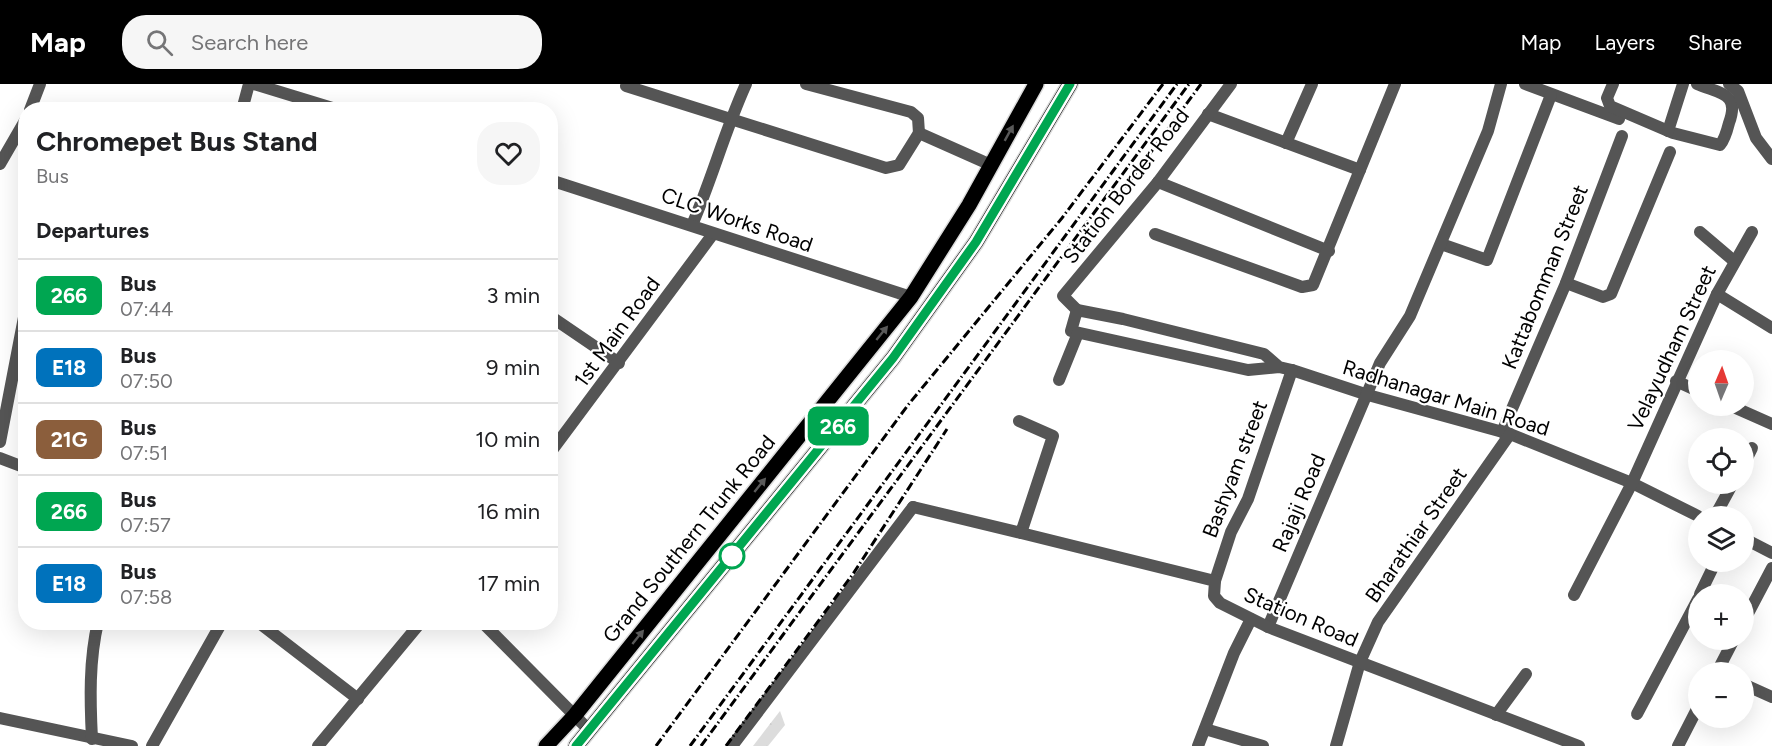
<!DOCTYPE html>
<meta charset="utf-8">
<style>
:root{--surface:#fff;--page:#f6f6f6;--text:#202124;--muted:#757577;--line:#e0e0e0;--accent:#000}
body{margin:0;font-family:Figtree,sans-serif;background:var(--page);color:var(--text);height:100vh;display:flex;flex-direction:column;font-size:22px;white-space:nowrap}
*{box-sizing:border-box;margin:0}
p{font-size:20px;color:var(--muted)}
.icon{flex:none;width:33px;height:33px;fill:none;stroke:currentColor;stroke-width:2;stroke-linecap:round;stroke-linejoin:round}
.map{position:relative;flex:1;overflow:hidden}
.panel{position:absolute;left:18px;top:18px;width:540px;height:528px;display:flex;flex-direction:column;background:var(--surface);border-radius:24px;box-shadow:0 6px 24px #0002}
.panel>*{flex:none}
.badge{padding:0 12px;border-radius:9px;font-size:21px;line-height:39px}
.needle{width:39px;rotate:2deg}
.tools{position:absolute;left:1688px;top:266px;display:grid;gap:12px}
.tools a{display:grid;place-items:center;width:66px;height:66px;border-radius:50%;background:var(--surface);box-shadow:0 6px 24px #0002;font-size:30px}
.map>.badge{position:absolute;translate:-50% -50%;box-shadow:0 0 0 3px #fff}
h2{padding:0 18px;font-size:22px;line-height:54px}
.round{display:grid;place-items:center;flex:none;width:63px;height:63px;border-radius:24px;background:var(--page)}
.summary{display:flex;align-items:center;justify-content:space-between;height:102px;padding:0 18px}
h1{font-size:28px;font-weight:700;line-height:45px}
ul{padding:0;list-style:none}
li{display:flex;align-items:center;gap:18px;height:72px;padding:0 18px;border-top:2px solid var(--line)}
li div{flex:1}
li b{display:block;font-size:22px}
li em{font-style:normal}
li .badge{min-width:66px;font-weight:700;text-align:center}
header{display:flex;align-items:center;gap:36px;box-sizing:border-box;height:84px;padding:0 30px;background:var(--accent);color:#fff}
header strong{font-size:28px}
nav{display:flex;gap:33px;margin-inline-start:auto;font-size:21px}
.search{width:420px;height:54px;background:var(--page);display:flex;align-items:center;gap:15px;box-sizing:border-box;padding:0 21px;border-radius:24px;color:var(--muted);font-size:22px}
.map>svg:first-child{display:block}
.forest{fill:url(#forest-firs)}
.lines{fill:none;stroke-linecap:round;stroke-linejoin:round}
.primary-casing{stroke:#dbdbdb;stroke-width:18}
.minor{stroke:#555;stroke-width:12}
.tertiary{stroke:#555;stroke-width:12}
.primary{stroke:#000;stroke-width:15}
.rail{stroke:#000;stroke-width:3;stroke-dasharray:9 3 1.5 3;stroke-linecap:butt}
.oneway{fill:#595959}
.line-casing{stroke:#fff;stroke-width:14}
.line{stroke:#00a651;stroke-width:9}
.stop-dot{fill:#fff;stroke:#00a651;stroke-width:3}
.labels{text-anchor:middle;stroke-width:4.5;stroke-linejoin:round;paint-order:stroke}
.street-label{font-size:21px;fill:#000;stroke:#fff}
</style>
<header>
<strong>Map</strong>
<div class="search"><svg class="icon" aria-label="search" viewBox="0 0 24 24"><circle cx="10" cy="10" r="6"/><path d="M15 15l6 6"/></svg>Search here</div>
<nav><a>Map</a><a>Layers</a><a>Share</a></nav>
</header>
<div class="map">
<svg width="1772" height="662" viewBox="0 0 1772 662">
<defs>
<pattern id="forest-firs" width="22" height="20" patternUnits="userSpaceOnUse" patternTransform="scale(1.5)"><rect width="22" height="20" fill="#dcdcdc"/><path d="M5 1l3.5 6h-7zM16 11l3.5 6h-7z" fill="#bbb"/></pattern>
</defs>
<rect width="100%" height="100%" fill="#fff"/>
<path class="forest" d="M780 627 785 641 768 662H753Z"/>
<g class="lines">
<g class="primary-casing">
<g id="primary">
<path d="M546 662 575 631 911 213 969 121 1036 0"/>
<path d="M576 662 893 274 976 158 1070 0"/>
</g>
</g>
<g class="minor">
<path d="M806 0 911 28 918 34 919 49"/>
<path d="M1525 0 1619 35"/>
<path d="M1613 0 1607 14 1610 22 1673 49 1720 61C1725 55 1727 47 1729 39 1740 9 1721 10 1697 0"/>
<path d="M626 2 886 84 899 81 919 49"/>
<path d="M30 26 40 0"/>
<path d="M242 26 249 0"/>
<path d="M1208 30 1360 86"/>
<path d="M1668 47 1683 0"/>
<path d="M919 49 991 81"/>
<path d="M1286 59 1312 0"/>
<path d="M0 80 26 35"/>
<path d="M1158 98 1329 167"/>
<path d="M692 141C712 95 725 46 746 0"/>
<path d="M1700 148 1734 177"/>
<path d="M1155 150 1302 203 1313 201 1395 0"/>
<path d="M1441 160 1487 176 1551 11"/>
<path d="M1566 199 1603 213 1611 210 1670 68"/>
<path d="M1717 210 1772 244"/>
<path d="M1077 226 1063 212 1158 98 1231 0"/>
<path d="M550 232 619 279"/>
<path d="M1279 283 1264 270 1123 235 1077 226 1071 247 1248 286 1279 283 1292 286 1368 311 1510 350 1632 399 1698 432"/>
<path d="M1059 296 1078 249"/>
<path d="M1676 297 1698 307"/>
<path d="M1729 321 1772 340"/>
<path d="M1502 348 1566 199 1622 52"/>
<path d="M0 358 26 223"/>
<path d="M550 369 713 150"/>
<path d="M0 374 26 384"/>
<path d="M1743 382 1752 364"/>
<path d="M913 423 1021 449 1053 352 1019 337"/>
<path d="M1715 432 1733 399"/>
<path d="M1743 454 1772 469"/>
<path d="M1215 497 1231 448 1248 415 1292 286"/>
<path d="M1700 510 1716 477"/>
<path d="M1574 511 1632 399 1717 210 1752 148"/>
<path d="M258 538 358 615"/>
<path d="M482 538 589 646"/>
<path d="M1268 543 1380 279 1410 232 1488 47 1501 0"/>
<path d="M1743 600 1772 613"/>
<path d="M1637 630 1698 515"/>
<path d="M1496 631 1526 590"/>
<path d="M0 634 132 662"/>
<path d="M1205 645 1263 662"/>
<path d="M92 655C90 616 89 576 98 538"/>
<path d="M152 662 222 538"/>
<path d="M318 662 421 538"/>
<path d="M1198 662 1234 569 1251 535"/>
<path d="M1336 662 1360 578 1378 538 1510 350"/>
</g>
<g class="tertiary">
<path d="M254 0 339 26"/>
<path d="M1729 0 1738 7 1756 54 1772 75"/>
<path d="M550 96 911 213"/>
<path d="M1021 449 1215 497 1214 512 1220 519 1268 543 1579 662"/>
<path d="M1743 539 1772 484"/>
<path d="M1717 588 1734 555"/>
<path d="M732 662 913 423"/>
<path d="M1678 662 1698 623"/>
</g>
<use href="#primary" class="primary"/>
<g class="rail">
<path d="M1118 113 1201 0"/>
<path d="M656 662 908 321 1062 134 1163 0"/>
<path d="M690 662 1177 0"/>
<path d="M701 662 1189 0"/>
<path d="M726 662 853 490 947 345"/>
</g>
</g>
<defs><path id="oneway-solid" d="M-6-.8H1V-3.2L6.5 0L1 3.2V.8H-6Z" transform="scale(1.5)"/></defs>
<g class="oneway">
<use href="#oneway-solid" transform="translate(1009 49) rotate(-61)"/>
<use href="#oneway-solid" transform="translate(882 249) rotate(-51)"/>
<use href="#oneway-solid" transform="translate(760 401) rotate(-51)"/>
<use href="#oneway-solid" transform="translate(638 553) rotate(-51)"/>
</g>
<g class="lines">
<g class="line-casing">
<path id="line" d="M576 662 893 274 976 158 1070 0"/>
</g>
<use href="#line" class="line"/>
</g>
<circle class="stop-dot" cx="732" cy="472" r="12"/>
<g class="labels">
<g class="street-label">
<text transform="translate(1126 102) rotate(-52)" y="7">Station Border Road</text>
<text transform="translate(737 136) rotate(19)" y="7">CLC Works Road</text>
<text transform="translate(1545 193) rotate(-68)" y="7">Kattabomman Street</text>
<text transform="translate(617 248) rotate(-54)" y="7">1st Main Road</text>
<text transform="translate(1672 264) rotate(-65)" y="7">Velayudham Street</text>
<text transform="translate(1446 314) rotate(17)" y="7">Radhanagar Main Road</text>
<text transform="translate(1235 385) rotate(-69)" y="7">Bashyam street</text>
<text transform="translate(1299 419) rotate(-67)" y="7">Rajaji Road</text>
<text transform="translate(1416 451) rotate(-55)" y="7">Bharathiar Street</text>
<text transform="translate(689 455) rotate(-51)" y="7">Grand Southern Trunk Road</text>
<text transform="translate(1301 533) rotate(23)" y="7">Station Road</text>
</g>
</g>
</svg>
<div class="tools">
<a><svg class="needle" viewBox="-14 -14 28 28"><path d="M0-13l5 13h-10z" fill="#e53935"/><path d="M0 13l5-13h-10z" fill="#757577"/></svg></a>
<a><svg class="icon" aria-label="locate" viewBox="0 0 24 24"><circle cx="12" cy="12" r="6"/><path d="M12 2v4M12 18v4M2 12h4M18 12h4"/></svg></a>
<a><svg class="icon" aria-label="layers" viewBox="0 0 24 24"><path d="M12 4l9 5-9 5-9-5zM3 14l9 5 9-5"/></svg></a>
<a>+</a>
<a>−</a>
</div>
<b class="badge" style="left:838px;top:342px;background:#00a651;color:#fff">266</b>
<section class="panel">
<div class="summary"><div><h1>Chromepet Bus Stand</h1><p>Bus</p></div><a class="round"><svg class="icon" aria-label="heart" viewBox="0 0 24 24"><path d="M12 20l-8-8c-3-5 5-10 8-4 3-6 11-1 8 4z"/></svg></a></div>
<h2>Departures</h2>
<ul>
<li><span class="badge" style="background:#00a651;color:#fff">266</span><div><b>Bus</b><p>07:44</p></div><em>3 min</em></li>
<li><span class="badge" style="background:#0072bc;color:#fff">E18</span><div><b>Bus</b><p>07:50</p></div><em>9 min</em></li>
<li><span class="badge" style="background:#8b5e3c;color:#fff">21G</span><div><b>Bus</b><p>07:51</p></div><em>10 min</em></li>
<li><span class="badge" style="background:#00a651;color:#fff">266</span><div><b>Bus</b><p>07:57</p></div><em>16 min</em></li>
<li><span class="badge" style="background:#0072bc;color:#fff">E18</span><div><b>Bus</b><p>07:58</p></div><em>17 min</em></li>
</ul>
</section>
</div>
